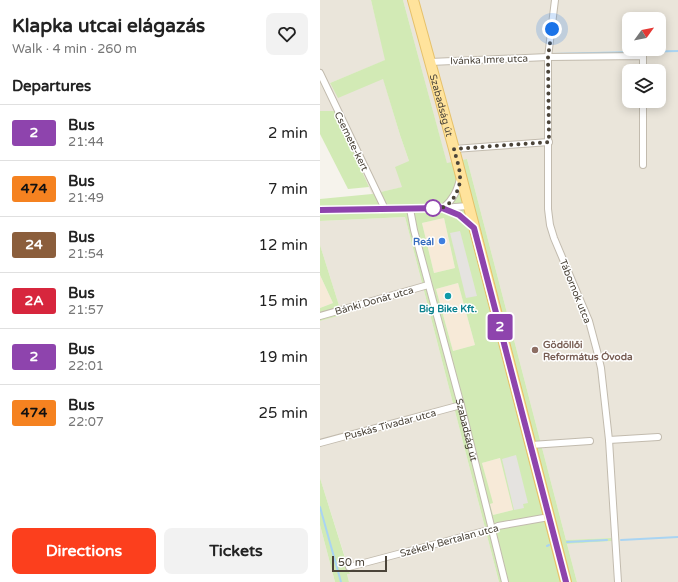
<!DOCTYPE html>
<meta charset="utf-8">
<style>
:root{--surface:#fff;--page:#f2f2f2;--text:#222;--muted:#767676;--line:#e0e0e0;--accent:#fc3f1d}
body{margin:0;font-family:"Varela Round",sans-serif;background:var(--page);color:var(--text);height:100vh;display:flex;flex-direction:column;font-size:15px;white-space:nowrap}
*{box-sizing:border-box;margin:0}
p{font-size:13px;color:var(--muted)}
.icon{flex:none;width:22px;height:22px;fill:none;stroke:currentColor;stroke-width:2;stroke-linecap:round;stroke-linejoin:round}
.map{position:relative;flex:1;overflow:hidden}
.details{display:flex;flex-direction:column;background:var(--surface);width:320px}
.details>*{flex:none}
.badge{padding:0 8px;border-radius:3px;font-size:14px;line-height:26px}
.needle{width:26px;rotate:57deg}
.fabs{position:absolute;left:302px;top:12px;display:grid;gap:8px}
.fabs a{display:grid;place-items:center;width:44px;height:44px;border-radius:8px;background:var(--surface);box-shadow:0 2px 10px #0003;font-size:20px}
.scale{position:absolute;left:12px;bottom:10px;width:55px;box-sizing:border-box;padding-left:4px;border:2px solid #4b4439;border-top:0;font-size:11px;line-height:14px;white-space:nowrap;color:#4b4439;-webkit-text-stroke:3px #fff;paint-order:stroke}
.you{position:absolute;width:20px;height:20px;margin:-10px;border:3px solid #fff;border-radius:50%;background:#1a73e8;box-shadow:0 0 0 6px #1a73e833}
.map>.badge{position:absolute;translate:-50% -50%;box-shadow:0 0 0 2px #fff}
h2{padding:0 12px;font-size:15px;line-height:36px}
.round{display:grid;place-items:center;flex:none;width:42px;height:42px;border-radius:8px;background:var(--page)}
.summary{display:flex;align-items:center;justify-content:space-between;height:68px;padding:0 12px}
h1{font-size:19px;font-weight:700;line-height:30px}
.button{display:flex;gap:8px;margin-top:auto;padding:8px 12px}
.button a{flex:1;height:46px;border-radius:8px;background:var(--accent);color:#fff;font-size:16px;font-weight:700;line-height:46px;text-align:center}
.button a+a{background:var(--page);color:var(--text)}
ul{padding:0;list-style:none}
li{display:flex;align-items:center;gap:12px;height:56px;padding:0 12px;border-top:1px solid var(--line)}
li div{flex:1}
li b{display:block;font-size:15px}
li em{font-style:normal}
li .badge{min-width:44px;font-weight:700;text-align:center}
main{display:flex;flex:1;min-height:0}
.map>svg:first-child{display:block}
.residential{fill:#eae5da;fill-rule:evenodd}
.commercial{fill:#f7ead8}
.green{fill:#d2eab5;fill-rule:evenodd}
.parking{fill:#e5e3e0}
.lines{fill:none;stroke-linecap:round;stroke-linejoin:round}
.stream{stroke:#a9d4f2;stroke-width:2}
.street-casing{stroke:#c2bbae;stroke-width:8}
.primary-casing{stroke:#e6c16a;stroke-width:12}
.street{stroke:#fff;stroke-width:6}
.primary{stroke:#ffe39c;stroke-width:10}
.line-casing{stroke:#fff;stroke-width:9}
.line{stroke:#8e44ad;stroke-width:6}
.walk{stroke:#4b4439;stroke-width:4;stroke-dasharray:0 7.2}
.stop-dot{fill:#fff;stroke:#8e44ad;stroke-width:2}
.shop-dot{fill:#3f7fe0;stroke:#fff;stroke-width:1.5}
.culture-dot{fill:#0f9aa8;stroke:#fff;stroke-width:1.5}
.education-dot{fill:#8d6e63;stroke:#fff;stroke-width:1.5}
.labels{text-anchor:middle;stroke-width:3;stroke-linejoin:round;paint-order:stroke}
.street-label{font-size:10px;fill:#4b4439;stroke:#fff}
.shop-label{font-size:10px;font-weight:bold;fill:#366cbe;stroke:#fff;text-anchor:end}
.culture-label{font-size:10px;font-weight:bold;fill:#0d838f;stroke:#fff}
.education-label{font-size:10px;font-weight:bold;fill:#785e54;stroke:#fff;text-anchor:start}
</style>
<main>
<section class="details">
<div class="summary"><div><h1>Klapka utcai elágazás</h1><p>Walk · 4 min · 260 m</p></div><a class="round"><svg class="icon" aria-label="heart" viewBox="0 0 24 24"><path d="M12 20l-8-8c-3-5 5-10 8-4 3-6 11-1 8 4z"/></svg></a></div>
<h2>Departures</h2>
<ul>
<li><span class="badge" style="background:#8e44ad;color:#fff">2</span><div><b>Bus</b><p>21:44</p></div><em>2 min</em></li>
<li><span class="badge" style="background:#f58220;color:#111">474</span><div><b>Bus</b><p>21:49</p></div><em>7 min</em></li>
<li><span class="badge" style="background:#8b5e3c;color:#fff">24</span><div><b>Bus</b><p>21:54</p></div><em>12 min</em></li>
<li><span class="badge" style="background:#d7263d;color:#fff">2A</span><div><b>Bus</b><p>21:57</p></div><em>15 min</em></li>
<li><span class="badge" style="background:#8e44ad;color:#fff">2</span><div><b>Bus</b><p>22:01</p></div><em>19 min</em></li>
<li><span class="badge" style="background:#f58220;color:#111">474</span><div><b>Bus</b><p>22:07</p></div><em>25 min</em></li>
</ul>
<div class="button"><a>Directions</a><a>Tickets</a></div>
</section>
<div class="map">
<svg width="358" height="582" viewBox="0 0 358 582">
<rect width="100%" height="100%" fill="#f6f3ec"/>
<g class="residential">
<path d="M0 0H51L66 60 10 83 18 97 63 78 80 135 89 161 83 187 52 194 16 112 0 111Z"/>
<path d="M83 0H358V582H257L247 544 291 541V538L246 540 147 159 127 164ZM309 19H339V49H309ZM309 71H339V101H309Z"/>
<path d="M85 217 179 582H29L27 574 30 573 0 478V321L22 315 0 245V221Z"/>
<path d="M0 525 15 582H0Z"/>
</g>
<g class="commercial">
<path d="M124 218 135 268 114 273 102 223Z"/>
<path d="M0 275 13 303 0 308Z"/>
<path d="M138 283 155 345 133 351 116 289Z"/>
<path d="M180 458 193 510 173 515 170 504 172 503 162 463Z"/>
</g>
<g class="green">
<path d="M51 0H83L127 163 147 159 246 540 291 538 292 541 247 544 257 582H179L85 217 0 221V199L52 194 82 187 75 167 89 161 80 135 63 79 18 98 10 83 65 60ZM124 218 135 268 114 273 102 223ZM138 283 155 345 133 351 116 289ZM180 458 193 510 173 515 170 504 173 503 162 463Z"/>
<path d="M0 111H15L49 187 28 189 0 134Z"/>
<path d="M0 245 22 315 0 321V308L13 303 0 275Z"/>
<path d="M0 478 30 574H27L29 582H15L0 525Z"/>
</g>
<g class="parking">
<path d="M140 231 157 296 146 298 130 233Z"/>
<path d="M196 455 208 503 203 504 204 508 194 510 182 459Z"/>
</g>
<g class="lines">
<g class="stream">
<path d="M232 54 358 51"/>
<path d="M0 507 21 582"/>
<path d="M301 540 358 537"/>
<path d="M247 542 287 540"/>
<path d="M227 546 229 545"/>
</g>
<g class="street-casing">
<g id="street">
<path d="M235 0 228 57V209L230 225 234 238 269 321 277 351 281 368 289 440 298 582"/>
<path d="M110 62 228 57 323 56V71"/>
<path d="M0 73 65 209"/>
<path d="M134 149 229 142"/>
<path d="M323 165V101"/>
<path d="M123 208C133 200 137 191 140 179"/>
<path id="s1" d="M90 209 94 230 141 405 185 582"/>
<path d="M125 209 139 215 153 227"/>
<path d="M0 210 122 208 148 206"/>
<path d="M0 316 108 285"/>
<path d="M289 440 338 437"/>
<path d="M0 443 141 405"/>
<path d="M211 445 270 441"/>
<path d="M29 567 172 529 178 526 229 517"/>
</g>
</g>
<g class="primary-casing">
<g id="primary">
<path id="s2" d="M93 0 134 149 246 582"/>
</g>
</g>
<use href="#street" class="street"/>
<use href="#primary" class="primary"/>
</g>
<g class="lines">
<g class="line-casing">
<path id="line" d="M0 210 122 208 139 215 154 228 246 582"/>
</g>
<use href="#line" class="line"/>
<path class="walk" d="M113 208H111C114 208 118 209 121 208 132 206 141 187 140 177 140 168 136 158 134 149L229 142 228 57 232 29"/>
</g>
<circle class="stop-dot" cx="113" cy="208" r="8"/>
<circle class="shop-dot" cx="122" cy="241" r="4"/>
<circle class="culture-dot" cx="128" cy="296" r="4"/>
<circle class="education-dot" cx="215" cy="350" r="4"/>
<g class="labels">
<g class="street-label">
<text transform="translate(169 59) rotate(-2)" y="4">Ivánka Imre utca</text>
<text dy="4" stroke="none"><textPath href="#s2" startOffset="109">Szabadság út</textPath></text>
<text transform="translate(32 141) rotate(64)" y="4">Csemete-kert</text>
<text transform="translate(256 291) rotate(68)" y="4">Tábornok utca</text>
<text transform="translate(54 300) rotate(-16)" y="4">Bánki Donát utca</text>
<text transform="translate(70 424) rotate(-15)" y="4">Puskás Tivadar utca</text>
<text dy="4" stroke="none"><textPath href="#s1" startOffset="228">Szabadság út</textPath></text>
<text transform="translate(129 540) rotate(-15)" y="4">Székely Bertalan utca</text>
</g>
<g class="shop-label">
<text x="114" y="245">Reál</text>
</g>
<g class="culture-label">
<text x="128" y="312">Big Bike Kft.</text>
</g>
<g class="education-label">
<text x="223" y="348">Gödöllői<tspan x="223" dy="12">Református Óvoda</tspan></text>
</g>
</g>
</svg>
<div class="fabs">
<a><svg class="needle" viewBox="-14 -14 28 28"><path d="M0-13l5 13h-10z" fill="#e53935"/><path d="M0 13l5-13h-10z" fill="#767676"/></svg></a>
<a><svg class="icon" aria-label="layers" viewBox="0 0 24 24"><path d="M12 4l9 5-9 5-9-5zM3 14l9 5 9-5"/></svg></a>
</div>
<div class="scale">50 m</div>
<div class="you" style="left:232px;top:29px"></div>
<b class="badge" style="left:180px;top:327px;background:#8e44ad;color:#fff">2</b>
</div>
</main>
